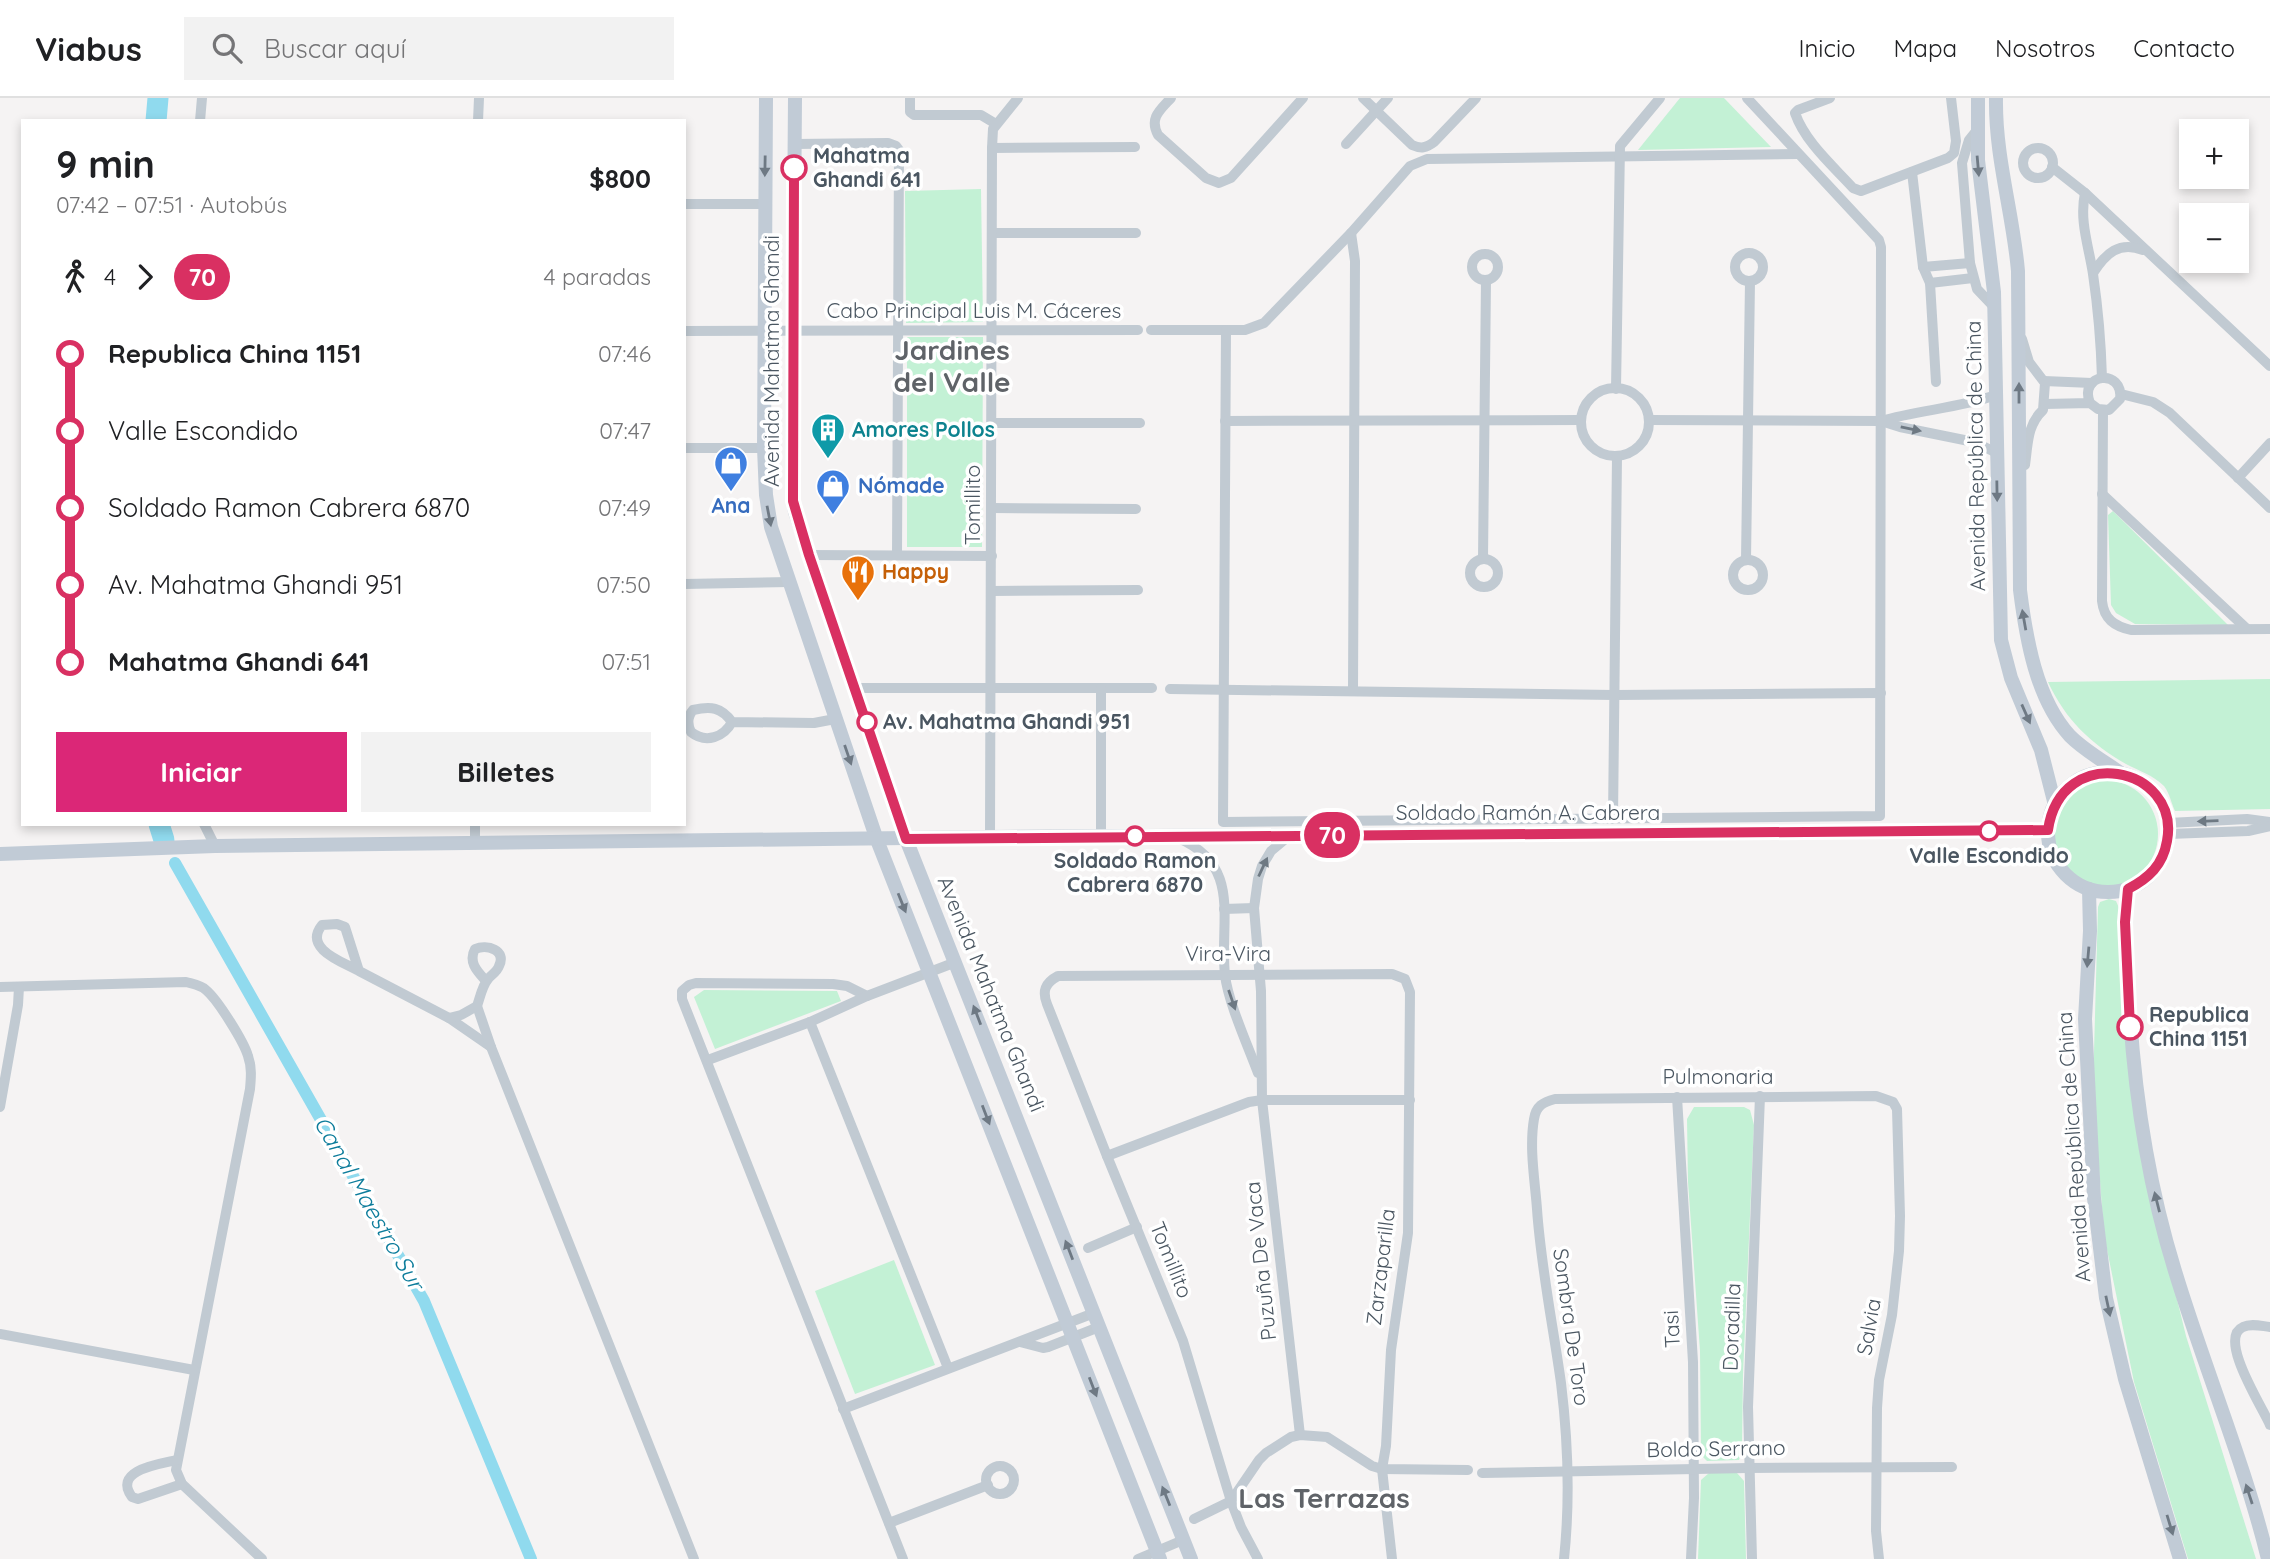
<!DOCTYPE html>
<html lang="es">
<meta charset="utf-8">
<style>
:root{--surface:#fff;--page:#f2f2f2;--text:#202124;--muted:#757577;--line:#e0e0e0;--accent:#db2777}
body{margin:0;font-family:Quicksand,sans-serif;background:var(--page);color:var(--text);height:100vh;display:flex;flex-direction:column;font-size:26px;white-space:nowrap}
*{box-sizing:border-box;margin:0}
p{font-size:23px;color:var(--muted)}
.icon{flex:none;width:38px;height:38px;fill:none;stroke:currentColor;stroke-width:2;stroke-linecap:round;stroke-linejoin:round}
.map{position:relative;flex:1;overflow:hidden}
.details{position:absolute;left:21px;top:21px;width:665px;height:707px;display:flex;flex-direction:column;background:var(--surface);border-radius:0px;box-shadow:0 4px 10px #0003}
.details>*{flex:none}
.badge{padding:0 14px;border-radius:23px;font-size:24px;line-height:46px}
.buttons{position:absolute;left:2179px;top:21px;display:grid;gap:14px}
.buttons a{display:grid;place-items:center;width:70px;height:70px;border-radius:0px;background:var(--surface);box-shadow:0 4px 10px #0003;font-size:35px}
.map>.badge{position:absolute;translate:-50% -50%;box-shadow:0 0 0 4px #fff}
.legs{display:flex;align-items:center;gap:10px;height:77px;padding:0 35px;font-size:23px}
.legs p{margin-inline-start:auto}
.summary{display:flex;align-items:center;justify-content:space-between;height:119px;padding:0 35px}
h1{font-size:38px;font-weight:700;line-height:52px}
.button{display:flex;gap:14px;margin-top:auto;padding:14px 35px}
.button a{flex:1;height:80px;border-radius:0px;background:var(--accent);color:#fff;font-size:28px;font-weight:700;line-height:80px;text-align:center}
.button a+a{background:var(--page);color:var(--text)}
ul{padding:0 35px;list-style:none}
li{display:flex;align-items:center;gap:24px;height:77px;font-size:26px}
li i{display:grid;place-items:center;width:10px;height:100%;margin:0 9px;background:currentColor}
li i::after{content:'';width:18px;height:18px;margin:-9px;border:5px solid;border-radius:50%;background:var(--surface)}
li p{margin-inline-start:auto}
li:first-child i{background:linear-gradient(#0000 50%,currentColor 0)}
li:last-child i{background:linear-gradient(currentColor 50%,#0000 0)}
header{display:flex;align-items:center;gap:42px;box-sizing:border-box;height:98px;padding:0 35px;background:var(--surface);border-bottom:2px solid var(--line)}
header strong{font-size:33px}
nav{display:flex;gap:38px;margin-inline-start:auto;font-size:24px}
.search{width:490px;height:63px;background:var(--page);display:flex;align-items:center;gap:18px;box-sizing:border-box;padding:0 24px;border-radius:0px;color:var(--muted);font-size:26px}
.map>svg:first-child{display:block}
.green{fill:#c3f1d5}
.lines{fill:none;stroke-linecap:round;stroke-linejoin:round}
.canal{stroke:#90daee;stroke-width:12}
.river{stroke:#90daee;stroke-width:21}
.street{stroke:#c1cad2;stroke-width:10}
.secondary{stroke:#c1cbd6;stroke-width:14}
.oneway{fill:#6e7984}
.oneway2{fill:#6e7983}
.line-1-casing{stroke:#fff;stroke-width:16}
.line-1{stroke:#d93062;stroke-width:10}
.stop-1-dot{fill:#fff;stroke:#d93062;stroke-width:3.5}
.labels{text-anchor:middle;stroke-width:7;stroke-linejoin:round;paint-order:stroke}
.stop-label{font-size:21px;font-weight:bold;fill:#4a5661;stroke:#fff;text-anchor:start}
.street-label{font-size:21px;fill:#4a5661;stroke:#fff}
.culture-label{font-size:21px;font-weight:bold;fill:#0d838f;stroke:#fff;text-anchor:start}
.shop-label{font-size:21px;font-weight:bold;fill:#366cbe;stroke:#fff;text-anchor:start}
.food-label{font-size:21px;font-weight:bold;fill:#c56008;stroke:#fff;text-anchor:start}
.water-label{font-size:23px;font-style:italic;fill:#0c7c9b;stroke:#fff}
.district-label{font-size:28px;font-weight:bold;fill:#5f6368;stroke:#fff}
</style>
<header>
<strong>Viabus</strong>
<div class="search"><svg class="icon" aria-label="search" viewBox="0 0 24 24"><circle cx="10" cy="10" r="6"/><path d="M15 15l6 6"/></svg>Buscar aquí</div>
<nav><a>Inicio</a><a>Mapa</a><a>Nosotros</a><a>Contacto</a></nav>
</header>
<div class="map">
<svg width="2270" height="1461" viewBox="0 0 2270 1461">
<rect width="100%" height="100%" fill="#f5f3f3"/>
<g class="green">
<path d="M1680 0H1724L1771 49 1638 52Z"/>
<path d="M981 91 983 224 906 225 905 93Z"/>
<path d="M907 239H983L982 449H907Z"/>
<path d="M2113 413 2228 527 2135 526 2116 515 2111 507 2108 417Z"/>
<path d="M2270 581V711L2175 713C2171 705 2170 696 2164 688 2153 677 2139 673 2126 666 2091 646 2065 621 2048 584Z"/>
<circle cx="2104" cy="736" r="54"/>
<path d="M2109 801 2116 803 2119 810 2154 1108 2186 1238 2256 1461H2188L2134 1284 2104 1137 2093 990 2098 809 2100 804Z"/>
<path d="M704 892 837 893 841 903 715 951 694 899Z"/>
<path d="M1694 1009H1744L1750 1012 1754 1027 1743 1276 1742 1351 1739 1362 1707 1363 1703 1359 1701 1353 1700 1253 1688 1084 1687 1021Z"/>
<path d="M894 1162 935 1267 855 1296 815 1193Z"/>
<path d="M1709 1375H1737L1744 1383 1746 1461H1698L1701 1382Z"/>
</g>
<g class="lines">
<path class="canal" d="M175 765 424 1203 531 1461"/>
<g class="river">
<path d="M156 23 158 0"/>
<path d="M159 726 164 742"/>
</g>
<g class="street">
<path d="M910 0V14L914 17H981L996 26"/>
<path d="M1171 0C1160 12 1149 20 1158 37L1206 80 1219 85 1231 80 1303 0"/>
<path d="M1363 0 1412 47C1421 51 1426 50 1434 44L1476 0"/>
<path d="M1830 0 1798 12 1795 15C1805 44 1833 68 1853 90L1861 93 1948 60 1954 55 1956 43 1951 0"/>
<path d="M200 23 202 0"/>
<path d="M478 23 479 0"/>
<path d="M1977 32 1969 42 1962 65 1970 165 1977 191 1995 210"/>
<path d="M794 46 888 45 896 48 899 52 897 457"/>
<path d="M1346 46 1388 0"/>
<path d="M992 50 1135 49"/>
<circle cx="2038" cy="65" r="15"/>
<path d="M2052 69 2085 95 2270 268"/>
<path d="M1912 74 1923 169 1930 185 1936 284"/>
<path d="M2085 95C2079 123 2089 149 2093 176 2098 210 2101 245 2102 280"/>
<path d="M684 106H764"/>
<path d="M992 135H1136"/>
<path d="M1351 135 1355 163 1353 593"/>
<circle cx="1749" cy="169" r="14"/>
<circle cx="1485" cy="169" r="13"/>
<path d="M1923 169 1970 165"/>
<path d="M2093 175C2106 155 2119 143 2143 152"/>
<path d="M1930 185 1973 180"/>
<path d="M1151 232H1245L1264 225 1351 135 1410 68 1427 61 1798 56"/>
<path d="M1226 232 1223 724 1880 718 1881 149 1879 142 1747 0"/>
<path d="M684 233 1138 232"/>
<path d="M2022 241 2029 264 2045 285 2043 312C2027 327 2028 346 2025 367"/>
<path d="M2044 283 2092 285"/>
<circle cx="1615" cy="324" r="34"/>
<path d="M1616 291 1620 48 1660 0"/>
<path d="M2121 296 2153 304 2170 315 2270 410"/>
<path d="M2045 306 2090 305 2098 311 2109 312 2120 301C2124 270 2078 275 2090 305"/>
<path d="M2103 312 2102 503C2104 521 2114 528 2131 532L2270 531"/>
<path d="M1649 322 1881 323C1919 312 1959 310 1996 297"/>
<path d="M1225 323 1581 322"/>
<path d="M1881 323 1900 329 1974 344 1997 355"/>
<path d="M992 325H1140"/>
<path d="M684 350H764"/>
<path d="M2238 380 2270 345"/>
<path d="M2102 396 2247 531"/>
<path d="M992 410 1136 411"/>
<path d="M809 457 992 458"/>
<path d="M1483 461 1486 182"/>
<circle cx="1484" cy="475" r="14"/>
<path d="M1746 462 1750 183"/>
<circle cx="1748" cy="477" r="15"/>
<path d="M684 486 789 484"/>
<path d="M992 493 1138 492"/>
<path d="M855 590H1152"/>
<path d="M1101 590V739"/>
<path d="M1170 591 1614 597 1881 595"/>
<path d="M732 624C724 639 706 646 691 634 687 626 687 619 693 612 711 608 721 609 732 624L814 625 835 621"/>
<path d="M1613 721 1617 358"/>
<path d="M2168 725 2247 721 2270 724"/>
<path d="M204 726 215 748"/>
<path d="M475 726V746"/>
<path d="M2169 736 2248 733 2270 728"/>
<path d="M1289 738 1271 753 1262 768 1258 781 1254 810 1261 893 1262 1002 1300 1337"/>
<path d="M990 739 992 50 993 31 1018 0"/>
<path d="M1178 740C1243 768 1219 822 1225 877 1228 904 1248 948 1258 975"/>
<path d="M1224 811 1254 810"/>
<path d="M359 873C343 864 303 851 322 827L337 826 345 829 359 873 449 920 491 949"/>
<path d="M0 889 186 884C193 886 201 887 206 892 218 902 244 944 248 958 252 969 251 980 250 991L176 1372 182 1386 262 1461"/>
<path d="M867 898 847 888 833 886 696 885 689 887 682 893V901L903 1461"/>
<path d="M477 908 491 949 694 1461"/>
<path d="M449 920 461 917 477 908C480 900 482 888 488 881 491 877 497 874 499 868 507 852 487 846 475 851 468 864 477 873 486 883"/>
<path d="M810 924 948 1270"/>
<path d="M708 962 810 924 867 898 956 864"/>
<path d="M1677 999 1693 1264 1694 1400 1691 1461"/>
<path d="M0 1009 18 907 19 889"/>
<path d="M1107 1058 1249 1004 1262 1002H1410"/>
<path d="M1088 1150 1137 1129"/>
<path d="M2270 1229C2261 1228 2251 1225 2243 1229 2217 1240 2263 1310 2270 1327"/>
<path d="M0 1236 194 1272"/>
<path d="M1020 1244 1043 1250 1048 1249 1099 1229"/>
<path d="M843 1311 1094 1215"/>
<path d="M177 1362C160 1366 112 1372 132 1399L138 1401 182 1386"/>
<circle cx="1000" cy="1382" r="14"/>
<path d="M1482 1375 1748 1370 1952 1369"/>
<path d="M1194 1421 1231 1403 1259 1362 1266 1355 1291 1339 1300 1337 1327 1339 1372 1368 1382 1371 1468 1372"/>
<path d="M889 1425 988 1387"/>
<path d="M1138 1461 1183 1442"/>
<path d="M1258 1461 1241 1429 1231 1403 1183 1243 1107 1058 1047 906C1042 893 1045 885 1058 878L1392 876 1405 881 1410 894 1408 1135 1391 1252 1386 1348 1382 1371 1392 1461"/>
<path d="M1564 1461C1570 1404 1568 1342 1561 1285 1553 1227 1541 1170 1537 1111 1535 1083 1529 1050 1534 1021 1536 1008 1543 1004 1555 1001L1876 998 1893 1004 1897 1011 1900 1118 1899 1153 1892 1217 1879 1282 1877 1310 1876 1433 1879 1461"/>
<path d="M1752 1461 1748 1309 1760 998"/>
</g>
<g class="secondary">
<path d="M766 0 764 350 766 397 771 429 877 742 1160 1461"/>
<path d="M795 0 792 396 795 414 906 741 1191 1461"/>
<path d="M1978 0V62L1994 194 2001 542 2011 580 2041 652 2055 707"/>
<path d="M1996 0C1995 59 2013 115 2018 173L2020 492C2026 540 2036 601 2070 638 2085 653 2105 664 2122 676"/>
<circle cx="2108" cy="734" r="60"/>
<path d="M0 756 215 748 990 739 2048 732"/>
<path d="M2089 791 2090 833 2085 921 2094 1100 2106 1200 2125 1281 2180 1461"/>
<path d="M2128 791C2123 828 2127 865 2129 902 2134 993 2148 1086 2175 1173 2204 1269 2244 1363 2268 1461"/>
</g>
</g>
<defs><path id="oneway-solid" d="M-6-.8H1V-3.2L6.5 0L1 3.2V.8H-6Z" transform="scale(1.75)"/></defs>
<g class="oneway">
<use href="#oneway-solid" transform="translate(765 68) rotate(91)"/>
<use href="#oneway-solid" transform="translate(1978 68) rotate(85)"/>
<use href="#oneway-solid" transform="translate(2019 295) rotate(-90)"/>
<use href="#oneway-solid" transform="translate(1997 393) rotate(89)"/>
<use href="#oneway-solid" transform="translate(769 418) rotate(79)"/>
<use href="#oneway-solid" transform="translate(2024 522) rotate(-100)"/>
<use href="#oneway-solid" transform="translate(2026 616) rotate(66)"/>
<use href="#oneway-solid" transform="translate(848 657) rotate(71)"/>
<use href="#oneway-solid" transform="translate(902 805) rotate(68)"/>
<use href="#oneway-solid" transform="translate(2088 859) rotate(95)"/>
<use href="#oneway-solid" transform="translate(977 917) rotate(-111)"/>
<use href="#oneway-solid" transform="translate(986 1017) rotate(69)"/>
<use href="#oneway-solid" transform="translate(2157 1104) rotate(-104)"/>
<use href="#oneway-solid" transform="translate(1069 1152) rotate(-111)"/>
<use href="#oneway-solid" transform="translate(2108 1208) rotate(78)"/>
<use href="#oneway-solid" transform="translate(1093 1289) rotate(69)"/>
<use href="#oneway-solid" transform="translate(2249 1396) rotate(-108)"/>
<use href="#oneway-solid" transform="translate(1166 1398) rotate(-112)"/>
<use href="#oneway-solid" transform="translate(2170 1427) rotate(73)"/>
</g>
<g class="oneway2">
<use href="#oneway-solid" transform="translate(1911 331) rotate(12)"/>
<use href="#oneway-solid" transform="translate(2208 723) rotate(178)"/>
<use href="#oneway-solid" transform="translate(1263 769) rotate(-65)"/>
<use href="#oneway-solid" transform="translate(1232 902) rotate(71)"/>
</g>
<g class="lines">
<g class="line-1-casing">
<path id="line-1" d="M794 70 793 403 809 457 906 741 2048 732C2061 643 2181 668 2167 743 2163 767 2149 780 2128 791L2125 824 2130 929"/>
</g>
<use href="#line-1" class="line-1"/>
</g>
<defs>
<g id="building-pin" transform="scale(1.75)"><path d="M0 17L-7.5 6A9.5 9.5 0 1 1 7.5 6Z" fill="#0f9aa8" stroke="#fff"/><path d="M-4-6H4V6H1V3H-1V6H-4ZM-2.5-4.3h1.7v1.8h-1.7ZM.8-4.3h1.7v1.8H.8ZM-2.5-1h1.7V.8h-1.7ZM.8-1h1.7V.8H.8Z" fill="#fff"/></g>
<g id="shop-pin" transform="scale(1.75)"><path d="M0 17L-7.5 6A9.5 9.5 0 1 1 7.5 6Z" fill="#3f7fe0" stroke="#fff"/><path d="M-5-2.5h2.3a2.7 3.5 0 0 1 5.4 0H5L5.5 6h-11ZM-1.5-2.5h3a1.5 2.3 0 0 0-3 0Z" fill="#fff"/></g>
<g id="restaurant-pin" transform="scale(1.75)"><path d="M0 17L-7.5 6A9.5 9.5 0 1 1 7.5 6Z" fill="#e8710a" stroke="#fff"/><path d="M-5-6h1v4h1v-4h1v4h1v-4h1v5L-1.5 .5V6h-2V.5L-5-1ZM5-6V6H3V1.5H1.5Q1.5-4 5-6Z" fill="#fff"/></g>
</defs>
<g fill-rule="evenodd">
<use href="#building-pin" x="828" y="332"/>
<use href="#shop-pin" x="731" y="365"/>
<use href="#shop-pin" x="833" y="388"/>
<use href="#restaurant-pin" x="858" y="474"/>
</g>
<g class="stop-1-dot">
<circle cx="794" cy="70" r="12"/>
<circle cx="867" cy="624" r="9"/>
<circle cx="1989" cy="733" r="9"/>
<circle cx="1135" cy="738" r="9"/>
<circle cx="2130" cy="929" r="12"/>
</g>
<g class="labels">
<g class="stop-label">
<text x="813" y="65">Mahatma<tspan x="813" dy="24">Ghandi 641</tspan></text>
<text x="883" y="631">Av. Mahatma Ghandi 951</text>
<text x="1989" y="765" text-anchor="middle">Valle Escondido</text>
<text x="1135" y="770" text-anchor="middle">Soldado Ramon<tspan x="1135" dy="24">Cabrera 6870</tspan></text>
<text x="2149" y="924">Republica<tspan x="2149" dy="24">China 1151</tspan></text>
</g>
<g class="street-label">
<text x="974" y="220">Cabo Principal Luis M. Cáceres</text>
<text transform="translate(772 263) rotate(-90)" y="7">Avenida Mahatma Ghandi</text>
<text transform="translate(1976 358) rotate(-91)" y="7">Avenida República de China</text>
<text transform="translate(973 407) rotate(-90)" y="7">Tomillito</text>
<text x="1528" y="722">Soldado Ramón A. Cabrera</text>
<text x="1228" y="863">Vira-Vira</text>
<text transform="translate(991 896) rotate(68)" y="7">Avenida Mahatma Ghandi</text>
<text x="1718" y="986">Pulmonaria</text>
<text transform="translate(2074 1049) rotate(-94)" y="7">Avenida República de China</text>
<text transform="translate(1171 1162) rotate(68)" y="7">Tomillito</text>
<text transform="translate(1261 1163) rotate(-96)" y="7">Puzuña De Vaca</text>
<text transform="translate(1381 1169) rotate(-83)" y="7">Zarzaparilla</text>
<text transform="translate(1571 1229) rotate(82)" y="7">Sombra De Toro</text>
<text transform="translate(1732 1229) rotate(-88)" y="7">Doradilla</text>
<text transform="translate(1869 1229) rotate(-80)" y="7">Salvia</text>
<text transform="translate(1672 1231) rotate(-93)" y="7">Tasi</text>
<text transform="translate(1716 1351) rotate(-1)" y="7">Boldo Serrano</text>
</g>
<g class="culture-label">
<text x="852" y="339">Amores Pollos</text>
</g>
<g class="shop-label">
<text x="858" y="395">Nómade</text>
<text x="731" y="415" text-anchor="middle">Ana</text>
</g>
<g class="food-label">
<text x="882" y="481">Happy</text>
</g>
<g class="water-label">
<text transform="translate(369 1105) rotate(60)" y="8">Canal Maestro Sur</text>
</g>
<g class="district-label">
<text x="952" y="262">Jardines<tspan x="952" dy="32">del Valle</tspan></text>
<text x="1324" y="1410">Las Terrazas</text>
</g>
</g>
</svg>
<div class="buttons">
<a>+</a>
<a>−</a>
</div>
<b class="badge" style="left:1332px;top:737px;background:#d93062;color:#fff">70</b>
<section class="details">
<div class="summary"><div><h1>9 min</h1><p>07:42 – 07:51 · Autobús</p></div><b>$800</b></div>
<div class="legs"><svg class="icon" aria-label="walk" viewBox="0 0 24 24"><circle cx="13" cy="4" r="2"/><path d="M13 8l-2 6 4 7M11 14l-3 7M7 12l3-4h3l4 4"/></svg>4<svg class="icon" aria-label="forward" viewBox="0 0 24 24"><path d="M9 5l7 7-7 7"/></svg><b class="badge" style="background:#d93062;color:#fff">70</b><p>4 paradas</p></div>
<ul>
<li><i style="color:#d93062"></i><b>Republica China 1151</b><p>07:46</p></li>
<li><i style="color:#d93062"></i><span>Valle Escondido</span><p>07:47</p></li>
<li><i style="color:#d93062"></i><span>Soldado Ramon Cabrera 6870</span><p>07:49</p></li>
<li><i style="color:#d93062"></i><span>Av. Mahatma Ghandi 951</span><p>07:50</p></li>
<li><i style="color:#d93062"></i><b>Mahatma Ghandi 641</b><p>07:51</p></li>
</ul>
<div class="button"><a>Iniciar</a><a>Billetes</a></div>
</section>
</div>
